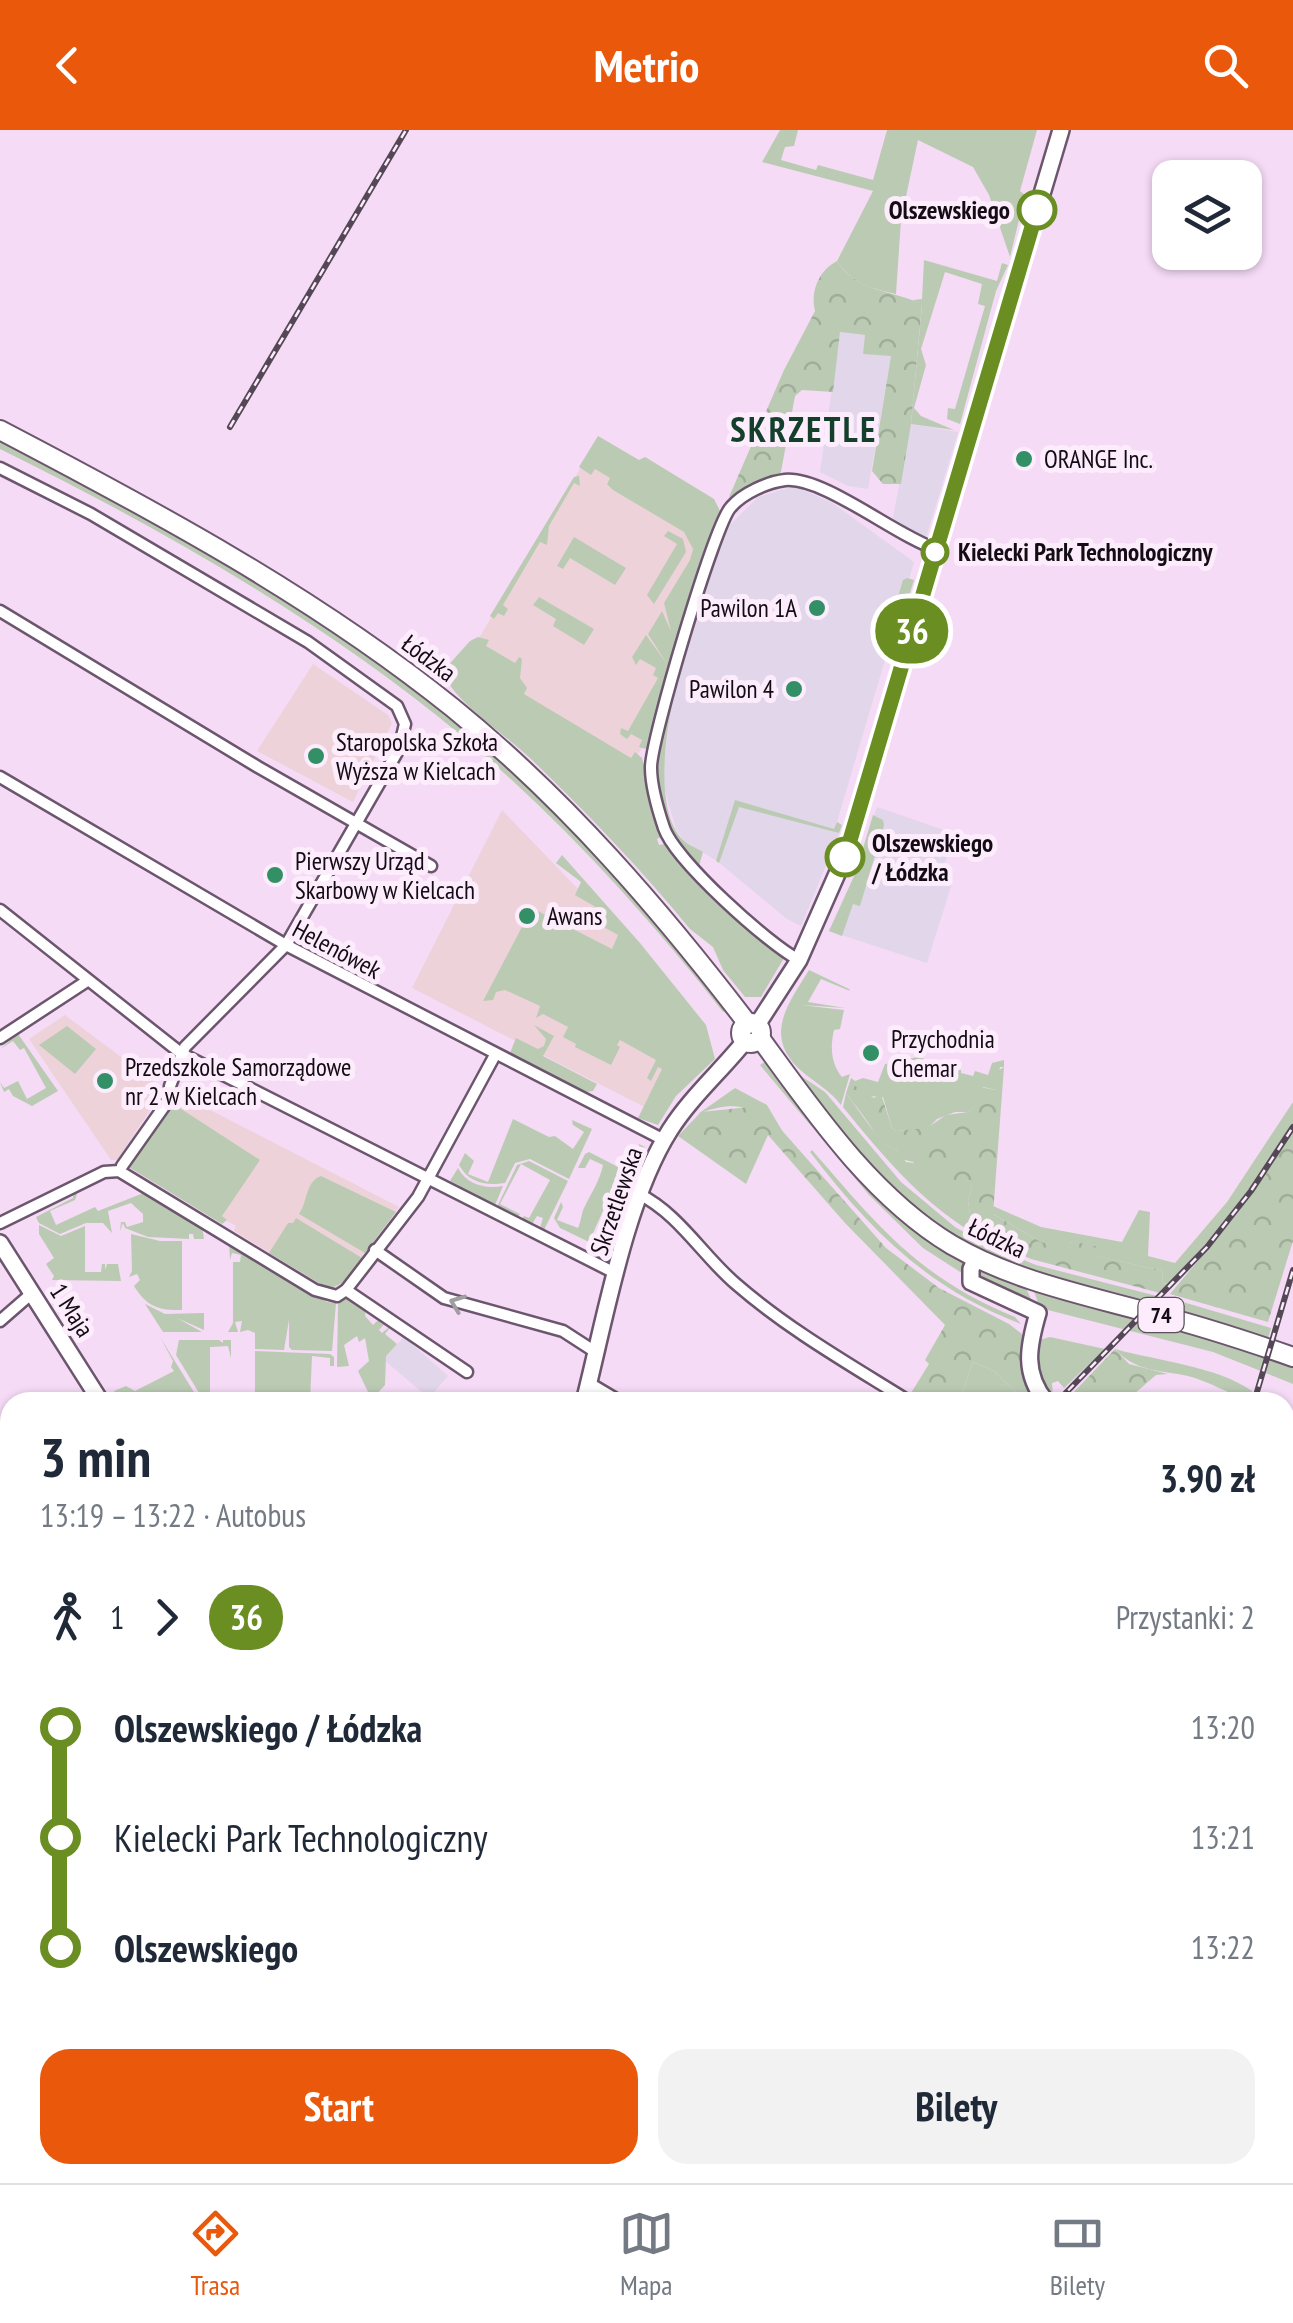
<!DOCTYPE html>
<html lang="pl">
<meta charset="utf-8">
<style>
:root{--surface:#fff;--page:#f2f2f3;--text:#1f2937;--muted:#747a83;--line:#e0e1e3;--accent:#ea580c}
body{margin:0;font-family:"PT Sans Narrow",sans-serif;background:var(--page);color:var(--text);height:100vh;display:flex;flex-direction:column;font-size:38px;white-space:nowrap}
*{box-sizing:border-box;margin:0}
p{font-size:32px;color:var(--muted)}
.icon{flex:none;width:55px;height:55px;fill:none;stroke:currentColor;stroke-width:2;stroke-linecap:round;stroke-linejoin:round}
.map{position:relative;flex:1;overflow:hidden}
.details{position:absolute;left:0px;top:1262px;width:1295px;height:792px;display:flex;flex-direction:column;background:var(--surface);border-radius:30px 30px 0 0;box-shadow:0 2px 8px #0004}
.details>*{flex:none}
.badge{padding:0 20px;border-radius:32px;font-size:35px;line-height:65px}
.tools{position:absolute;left:1152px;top:30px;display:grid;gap:20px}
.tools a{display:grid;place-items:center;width:110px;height:110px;border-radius:20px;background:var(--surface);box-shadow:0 2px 8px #0004;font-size:50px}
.map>.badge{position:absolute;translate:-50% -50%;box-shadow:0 0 0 5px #fff}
.legs{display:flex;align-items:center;gap:15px;height:110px;padding:0 40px;font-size:32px}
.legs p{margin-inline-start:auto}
.head{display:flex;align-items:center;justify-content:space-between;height:170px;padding:0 40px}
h1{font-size:55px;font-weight:800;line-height:75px}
.primary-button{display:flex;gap:20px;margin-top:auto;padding:20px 40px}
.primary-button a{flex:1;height:115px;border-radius:30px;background:var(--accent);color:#fff;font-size:40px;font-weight:800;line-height:115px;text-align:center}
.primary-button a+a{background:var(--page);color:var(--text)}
ul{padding:0 40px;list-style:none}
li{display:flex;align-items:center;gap:35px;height:110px;font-size:38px}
li i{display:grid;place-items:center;width:15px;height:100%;margin:0 12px;background:currentColor}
li i::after{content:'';width:25px;height:25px;margin:-12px;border:8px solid;border-radius:50%;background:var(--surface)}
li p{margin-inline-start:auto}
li:first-child i{background:linear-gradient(#0000 50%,currentColor 0)}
li:last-child i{background:linear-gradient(currentColor 50%,#0000 0)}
header{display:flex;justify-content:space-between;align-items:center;height:130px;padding:0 40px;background:var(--accent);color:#fff;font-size:45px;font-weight:800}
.tab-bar{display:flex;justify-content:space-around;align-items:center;height:140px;border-top:2px solid var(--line);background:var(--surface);font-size:28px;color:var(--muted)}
.tab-bar a{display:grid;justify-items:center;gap:5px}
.tab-bar .active{color:var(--accent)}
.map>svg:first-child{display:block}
.commercial{fill:#e2d6ea}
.education{fill:#edd3d9}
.green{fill:#bbcbb3}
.forest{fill:url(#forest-crowns)}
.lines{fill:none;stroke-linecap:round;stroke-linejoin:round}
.street-casing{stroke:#6c566d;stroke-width:15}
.secondary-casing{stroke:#6c566d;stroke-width:20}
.primary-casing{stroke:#6c566d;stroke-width:22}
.street{stroke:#fff;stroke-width:10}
.secondary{stroke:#fff;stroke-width:15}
.primary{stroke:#fff;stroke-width:18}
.rail-casing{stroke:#554856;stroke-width:6}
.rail{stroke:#fcecfc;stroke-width:2.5;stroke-dasharray:8;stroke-linecap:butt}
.oneway{stroke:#a19ea1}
.line-1-casing{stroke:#fff;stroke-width:22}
.line-1{stroke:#6b8e23;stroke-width:15}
.stop-1-dot{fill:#fff;stroke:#6b8e23;stroke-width:5}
.poi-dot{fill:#338f66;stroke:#fcecfc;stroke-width:4}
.labels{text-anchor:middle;stroke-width:10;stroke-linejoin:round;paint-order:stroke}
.shield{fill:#fcecfc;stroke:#5a4f5a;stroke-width:2.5}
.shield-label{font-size:22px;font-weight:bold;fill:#140c15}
.stop-label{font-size:25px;font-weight:bold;fill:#140c15;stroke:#fcecfc;text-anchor:start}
.poi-label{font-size:25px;fill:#140c15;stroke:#fcecfc;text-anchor:start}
.street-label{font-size:25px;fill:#140c15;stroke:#fcecfc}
.district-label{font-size:35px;font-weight:bold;letter-spacing:2.5px;fill:#133f2b;stroke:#fcecfc}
</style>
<header><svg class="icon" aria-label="back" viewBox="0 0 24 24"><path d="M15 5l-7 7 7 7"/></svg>Metrio<svg class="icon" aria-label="search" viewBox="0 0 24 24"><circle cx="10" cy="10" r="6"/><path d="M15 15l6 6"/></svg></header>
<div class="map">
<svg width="1293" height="2053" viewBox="0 0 1293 2053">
<defs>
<pattern id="forest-crowns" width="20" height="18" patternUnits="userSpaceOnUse" patternTransform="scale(2.5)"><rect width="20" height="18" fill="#bbcbb3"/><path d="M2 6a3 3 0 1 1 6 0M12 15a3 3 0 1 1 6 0" fill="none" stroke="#a0ad99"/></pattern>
</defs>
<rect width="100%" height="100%" fill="#f5dbf6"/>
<g class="commercial">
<path d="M840 202 865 205 891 226 868 359 848 356 820 342Z"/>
<path d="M911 294 958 302 925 411 892 392Z"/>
<path d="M794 356 831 372 914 432 839 685 835 699 840 701 801 796 787 789 717 731 684 711 676 699 662 651 671 578 683 527 728 397 758 367Z"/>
<path d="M877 677 953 703 943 741 952 753 927 833 829 801 856 742Z"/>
<path d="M404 1207 448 1246 429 1268 383 1229Z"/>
</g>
<g class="education">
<path d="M599 307 639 330 645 327 714 369 720 381 661 551 648 617 642 618 638 624 640 627 586 636 476 513Z"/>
<path d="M313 534 388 585 392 593 353 672 257 621Z"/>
<path d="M502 680 662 846 666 855 660 985 412 858Z"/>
<path d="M65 885 164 959 117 1030H111L29 909Z"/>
<path d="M179 964 399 1077 341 1155 332 1158 324 1156 234 1101 236 1096 130 1035Z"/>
<path d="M395 2045H545L531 2053H408Z"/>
</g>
<g class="green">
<path d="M780 0H798L794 16 785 17 781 30 816 40 818 35 873 50 887 0H1037L1020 61 1025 65 1010 127 989 65 973 37 918 10 901 90 896 164C872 159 851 153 837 131L873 61 762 32Z"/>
<path d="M924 130 997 151 1002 133 1008 135 996 161 960 294 947 289 948 278 955 279 985 176 978 174 982 154 945 142 921 219 926 235 914 278 921 286 954 300 911 294 922 175 913 170 922 169Z"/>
<path d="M598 306 639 330 645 327 714 369 720 381 719 393 664 553 652 615 646 619 639 617 642 610 631 604 627 609 620 604 621 598 628 601 658 548 653 545 656 538 640 529 636 535 632 527 646 505 667 534 648 504 662 481 671 501 664 473 690 430 693 419 684 402 613 360 607 354 610 348 595 339 591 345 579 337Z"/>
<path d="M0 307 78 346 329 494 455 587 571 693 729 878 723 882C646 783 559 688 463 607 327 493 159 397 0 319Z"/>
<path d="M579 346 580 356 574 353 549 396 547 415 540 412 503 475 508 479 504 486 498 483 494 489 490 486 574 347Z"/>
<path d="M668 401 683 409 686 422 654 474 647 465 677 414 664 406Z"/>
<path d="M574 407 626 438 615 455 570 428 563 439 557 436Z"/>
<path d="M907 448 914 450 892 520 883 517 903 450Z"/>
<path d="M539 467 594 499 584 515 553 496 556 489 533 475Z"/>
<path d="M478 507 489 510 486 516 515 533 519 527 522 529 520 548 527 558 524 564 631 628 635 622 642 628 662 706 657 709 659 715 665 714 703 759 766 816 784 828 761 867H745L723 840 713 817 690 799C640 738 587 683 531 629 504 603 459 576 443 544L445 539 470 511Z"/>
<path d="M674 550 677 551C668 591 651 677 683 710 688 715 697 718 703 722L699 736C675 714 654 669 656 636 658 608 668 578 674 550Z"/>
<path d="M735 670 834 699 837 692 842 695 839 703 739 677 719 733 716 731Z"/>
<path d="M873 685 883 690 884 695 860 776 853 774 842 806 829 801 856 742Z"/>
<path d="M562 725 640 813 706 895 715 929 676 966 658 995 638 988 662 939 658 937 651 951 647 948 656 930 620 910 617 915 620 917 611 935 575 917 576 914 563 907 568 897 543 884 536 888 540 876 505 860 496 862 493 870 483 871 532 778 612 819 618 805 593 791 599 779 575 765 581 752 556 733Z"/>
<path d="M809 840 849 859 850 861 821 849 808 872 845 878 801 875 844 880 840 899 834 900C830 917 831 934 842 947L850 944 841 975C830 961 819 955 805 944 761 908 787 876 809 840Z"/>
<path d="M534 895 554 906 543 926 597 954 593 961 586 962 510 923 516 908 538 919 544 916 546 909Z"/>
<path d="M67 896 96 919 75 944 39 915Z"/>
<path d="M18 904 58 961 32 976 13 966 9 959 4 962 0 952 4 958 18 951 27 969 46 958 24 918 20 920 13 911 0 919Z"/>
<path d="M778 920 801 946 825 962 901 1052 955 1097 988 1116 1036 1135 1157 1166 1147 1176C1088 1160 1025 1147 971 1119 891 1078 831 990 778 920Z"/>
<path d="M918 927 961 940V943L973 946 975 941 988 945 992 933 1004 930V937H1000L996 960 983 957 982 971 968 982H955L937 989 927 999 896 1001 892 998 883 967 866 966 849 954 851 948 855 951 863 948 878 952 885 934Z"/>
<path d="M766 931 875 1059 1025 1156 1034 1176 982 1156 923 1118 869 1065 760 935Z"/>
<path d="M735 958 767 975 787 1009C761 977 738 968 698 984Z"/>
<path d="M846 963 882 1013 897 1020 906 1032C927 1034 944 1049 967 1049L972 1056 968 1071 973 1103C920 1071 882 1025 843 977Z"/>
<path d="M1293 972V993L1251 1058 1221 1097 1169 1154 1162 1153 1163 1141 1097 1126 1071 1111 1069 1120 1041 1112 993 1084V1076L1041 1097 1122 1112 1139 1080 1150 1082 1148 1126 1175 1133 1227 1072Z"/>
<path d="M172 973 260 1030 222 1086 227 1090 222 1094 127 1036Z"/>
<path d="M513 989 549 1007 555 1006 573 1019 584 1002 573 995 572 990 592 999 569 1049 530 1029 515 1033 505 1053C486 1056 469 1053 459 1035L465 1023 474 1031 468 1044 488 1052Z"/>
<path d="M639 1014 645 1017 613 1125 604 1130 597 1128 604 1116 598 1114 600 1109 597 1107 602 1095 605 1101 607 1100 611 1091 607 1083 609 1079 614 1084C617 1066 643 1032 639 1014Z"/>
<path d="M812 1020C877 1095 919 1148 1015 1187L1021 1194C927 1158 870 1100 810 1022Z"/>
<path d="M589 1022 622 1039 589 1112 560 1098 554 1088 561 1072 563 1077 557 1090 578 1098C582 1089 581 1083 585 1076 592 1062 600 1050 603 1035L590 1029 585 1038H578L585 1024Z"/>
<path d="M529 1031 568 1051 544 1100 540 1098 543 1088 537 1086 532 1094 522 1089 524 1086 529 1088 550 1050 521 1034 500 1074 520 1084 518 1087 497 1077 517 1035Z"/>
<path d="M458 1038C467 1055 485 1059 503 1056L495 1075 450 1051Z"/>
<path d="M321 1046 396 1082 365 1123 299 1084C308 1071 305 1052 321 1046Z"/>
<path d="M78 1061 75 1070 50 1081 56 1095 95 1077 98 1081 146 1062 202 1096 204 1109H194L193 1104H189V1109L148 1107 125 1098 123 1093 120 1101 121 1092H125L127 1097 143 1092V1084L131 1073 108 1081 112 1103 103 1093H86L60 1104 39 1093 36 1087 73 1068V1063Z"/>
<path d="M296 1088 362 1128C352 1141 343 1161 324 1156L269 1123 288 1093H293Z"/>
<path d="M39 1095 61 1106 85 1096V1142H101L102 1134H105V1140L107 1134H118L121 1151 52 1150 54 1146 46 1134 54 1128 39 1104Z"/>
<path d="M131 1104 160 1111H182V1180C159 1181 146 1176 134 1156L140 1150 137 1144 129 1147 132 1141Z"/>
<path d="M229 1112 327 1172 336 1173 332 1221 292 1220 289 1217V1190L284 1220 255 1219V1203L248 1200 240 1202 242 1191 235 1192 238 1202H228L233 1193V1132H240L241 1125 232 1123 230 1130Z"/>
<path d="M1032 1156 1293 1232V1254L1213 1222 1040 1178Z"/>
<path d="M346 1167 366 1178 365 1186 373 1195 380 1188H383L380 1192 382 1194 387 1191 379 1200 382 1203 392 1195 385 1204 397 1214 386 1226 385 1255 376 1265 368 1262 358 1241 369 1231 365 1208 359 1212 357 1206 344 1215 349 1236 337 1237 338 1173Z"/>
<path d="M1166 1167 1271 1198 1267 1212 1156 1178Z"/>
<path d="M145 1174 165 1184 204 1183V1200L177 1188 202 1202H163Z"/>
<path d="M160 1207 200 1272C172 1273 146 1263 119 1269L114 1261 126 1256 135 1261 174 1241 171 1237 173 1231Z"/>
<path d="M1050 1207 1105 1219 1064 1258 1058 1251 1052 1253 1053 1268C1040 1249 1032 1233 1039 1210Z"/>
<path d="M179 1210H219L223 1213V1210H231V1228L228 1216 210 1217V1265L226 1266 221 1272 204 1271 176 1225Z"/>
<path d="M1115 1219C1158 1231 1216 1236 1252 1261L1249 1272H1227L1230 1263C1215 1256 1199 1248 1183 1245 1155 1240 1134 1240 1115 1219Z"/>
<path d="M255 1221 330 1224 334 1227V1236H330V1228L312 1226 310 1272H255Z"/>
<path d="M973 1232 994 1241 1026 1272H959Z"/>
</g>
<g class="forest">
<path d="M837 131C856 162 892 160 922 174L911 294 901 354H883L872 341 891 226 863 224 865 205 840 202 833 262 802 260 795 266 780 347 767 349 729 367 784 240 815 181C810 162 819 140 837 131Z"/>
<path d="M1004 937 993 1084 1041 1112 1069 1119 1071 1111 1099 1117 1098 1126 1163 1141 1162 1153 1169 1154 1160 1163 1031 1129 973 1103 968 1071 972 1056 967 1050C959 1052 938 1053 934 1042H920L913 1032 901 1029 897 1020 877 1011C874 996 855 976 846 963L849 954H852L874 968 881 964 892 998 896 1001 927 998 946 985 968 982 982 970 980 957 996 960V942Z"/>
<path d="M749 977 770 987 886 1118 939 1158 1009 1194 1022 1204V1242L1038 1272H1026L994 1241 973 1232 959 1272H927L911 1263 929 1234 925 1230 945 1195 845 1093 768 1005 746 1054 678 1006 701 982Z"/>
<path d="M1293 1001V1111L1268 1192 1170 1164 1238 1083Z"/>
<path d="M1115 1219 1129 1234 1168 1244 1156 1245 1125 1272H1076L1078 1270 1071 1265Z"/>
</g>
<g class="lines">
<g class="street-casing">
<g id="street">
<path d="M0 338 91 384 308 512 397 576 405 594 399 619 286 815 185 917 170 956V968L122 1036"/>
<path d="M0 481 258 637 431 736"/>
<path d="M0 647 286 815 664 1010"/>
<path d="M0 780 182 924 617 1144"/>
<path d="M799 830C768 814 675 730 664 698 658 680 651 657 651 638 650 612 715 393 731 377 743 363 768 352 785 350 823 346 896 406 936 419"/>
<path d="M0 908 87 851"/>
<path d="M639 1064C679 1084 703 1126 736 1154 789 1200 851 1235 910 1272"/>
<path d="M0 1093 104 1042 119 1041 315 1160 337 1166 346 1160 418 1067 495 925"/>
<path d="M375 1120 444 1168 563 1201 597 1223"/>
<path d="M346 1160 467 1242"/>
<path d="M0 1191 31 1164"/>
<path d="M589 1253 621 1272"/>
<path d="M0 1314 10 1320"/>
<path d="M0 1433 10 1439"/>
<path d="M0 1541 10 1547"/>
<path d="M0 1781 10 1786"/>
<path d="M0 1886 10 1890"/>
<path d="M0 2026 10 2030"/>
<path d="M48 2045 65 2053"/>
<path d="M193 2045V2053"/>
<path d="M319 2045 333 2053"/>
</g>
</g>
<g class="secondary-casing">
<g id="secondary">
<path d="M757 895 799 830 844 728 1061 0"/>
<path d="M0 1113 101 1272"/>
<path d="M976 1128 971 1139V1152L1038 1183C1028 1217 1023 1243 1046 1272"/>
<path d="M584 1272C605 1190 625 1071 670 1000 691 967 721 941 745 911"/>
<path d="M1285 1425 1293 1427"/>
<path d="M598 2045 603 2053"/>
<path d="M549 2053 559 2045"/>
<path d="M568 2053 581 2045"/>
</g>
</g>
<g class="primary-casing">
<g id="primary">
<path d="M0 300C157 382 315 467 453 578 566 670 660 779 748 894"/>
<circle cx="751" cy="903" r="10"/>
<path d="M760 908C814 982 872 1067 952 1115 1014 1151 1085 1165 1154 1184 1201 1196 1247 1211 1293 1227"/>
</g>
</g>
<use href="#street" class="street"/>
<use href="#secondary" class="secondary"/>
<use href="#primary" class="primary"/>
<g class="rail-casing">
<g id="rail">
<path d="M230 297 406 0"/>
<path d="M1057 1272 1207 1117 1251 1061 1293 997"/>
<path d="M1254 1272 1293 1140"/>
<path d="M0 1694 10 1693"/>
<path d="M1285 1838 1293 1865"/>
<path d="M1285 1981 1293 1953"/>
<path d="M837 2045 841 2053"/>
<path d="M1038 2053 1040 2045"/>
<path d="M1073 2053 1075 2045"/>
<path d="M1263 2053 1265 2045"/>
</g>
</g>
<use href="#rail" class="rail"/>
</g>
<defs><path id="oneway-chevron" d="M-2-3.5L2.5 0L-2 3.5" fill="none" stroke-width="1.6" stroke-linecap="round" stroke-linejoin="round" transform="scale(2.5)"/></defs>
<use class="oneway" href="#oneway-chevron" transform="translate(457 1173) rotate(-159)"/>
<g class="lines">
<g class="line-1-casing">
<path id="line-1" d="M845 727 1037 80"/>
</g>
<use href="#line-1" class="line-1"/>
</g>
<g class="stop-1-dot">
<circle cx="1037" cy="80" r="18"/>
<circle cx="935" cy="422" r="12"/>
<circle cx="845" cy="727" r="18"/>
</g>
<g class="poi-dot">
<circle cx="1024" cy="329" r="10"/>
<circle cx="817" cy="478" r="10"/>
<circle cx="794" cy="559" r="10"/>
<circle cx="316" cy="626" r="10"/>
<circle cx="275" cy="745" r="10"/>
<circle cx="527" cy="786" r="10"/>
<circle cx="871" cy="923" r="10"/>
<circle cx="105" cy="951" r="10"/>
</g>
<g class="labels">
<rect class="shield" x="1138.5" y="1168" width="45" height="34" rx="8"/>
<g class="shield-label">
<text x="1161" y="1193">74</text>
</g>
<g class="stop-label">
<text x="1010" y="89" text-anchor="end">Olszewskiego</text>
<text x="958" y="431">Kielecki Park Technologiczny</text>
<text x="872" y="722">Olszewskiego<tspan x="872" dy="29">/ Łódzka</tspan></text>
</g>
<g class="poi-label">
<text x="1044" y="338">ORANGE Inc.</text>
<text x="797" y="487" text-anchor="end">Pawilon 1A</text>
<text x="774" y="568" text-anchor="end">Pawilon 4</text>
<text x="336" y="621">Staropolska Szkoła<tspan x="336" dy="29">Wyższa w Kielcach</tspan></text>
<text x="295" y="740">Pierwszy Urząd<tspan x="295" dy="29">Skarbowy w Kielcach</tspan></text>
<text x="547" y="795">Awans</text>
<text x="891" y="918">Przychodnia<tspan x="891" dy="29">Chemar</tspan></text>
<text x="125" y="946">Przedszkole Samorządowe<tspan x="125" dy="29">nr 2 w Kielcach</tspan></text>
</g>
<g class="street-label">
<text transform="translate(429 528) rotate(37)" y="9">Łódzka</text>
<text transform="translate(337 819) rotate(28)" y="9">Helenówek</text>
<text transform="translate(616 1071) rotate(-71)" y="9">Skrzetlewska</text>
<text transform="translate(997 1108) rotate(25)" y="9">Łódzka</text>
<text transform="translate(72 1180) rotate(57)" y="9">1 Maja</text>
</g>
<g class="district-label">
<text x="804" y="312">SKRZETLE</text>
</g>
</g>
</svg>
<div class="tools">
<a><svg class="icon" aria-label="layers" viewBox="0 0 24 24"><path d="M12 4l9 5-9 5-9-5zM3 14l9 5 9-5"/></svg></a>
</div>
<b class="badge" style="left:912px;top:501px;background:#6b8e23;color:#fff">36</b>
<section class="details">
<div class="head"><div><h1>3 min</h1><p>13:19 – 13:22 · Autobus</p></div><b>3.90 zł</b></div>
<div class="legs"><svg class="icon" aria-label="walk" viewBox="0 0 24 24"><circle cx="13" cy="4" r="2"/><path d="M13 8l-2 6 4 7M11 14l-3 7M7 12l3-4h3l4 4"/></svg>1<svg class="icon" aria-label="forward" viewBox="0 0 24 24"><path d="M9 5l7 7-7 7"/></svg><b class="badge" style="background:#6b8e23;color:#fff">36</b><p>Przystanki: 2</p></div>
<ul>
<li><i style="color:#6b8e23"></i><b>Olszewskiego / Łódzka</b><p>13:20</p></li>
<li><i style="color:#6b8e23"></i><span>Kielecki Park Technologiczny</span><p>13:21</p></li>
<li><i style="color:#6b8e23"></i><b>Olszewskiego</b><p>13:22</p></li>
</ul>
<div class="primary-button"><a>Start</a><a>Bilety</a></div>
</section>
</div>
<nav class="tab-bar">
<a class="active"><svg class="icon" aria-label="directions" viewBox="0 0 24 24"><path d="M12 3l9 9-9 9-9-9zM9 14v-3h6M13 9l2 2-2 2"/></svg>Trasa</a>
<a><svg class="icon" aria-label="map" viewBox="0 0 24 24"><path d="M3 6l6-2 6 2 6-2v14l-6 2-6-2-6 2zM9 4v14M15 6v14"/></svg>Mapa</a>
<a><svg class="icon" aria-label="tickets" viewBox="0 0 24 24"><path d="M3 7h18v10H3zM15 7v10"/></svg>Bilety</a>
</nav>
